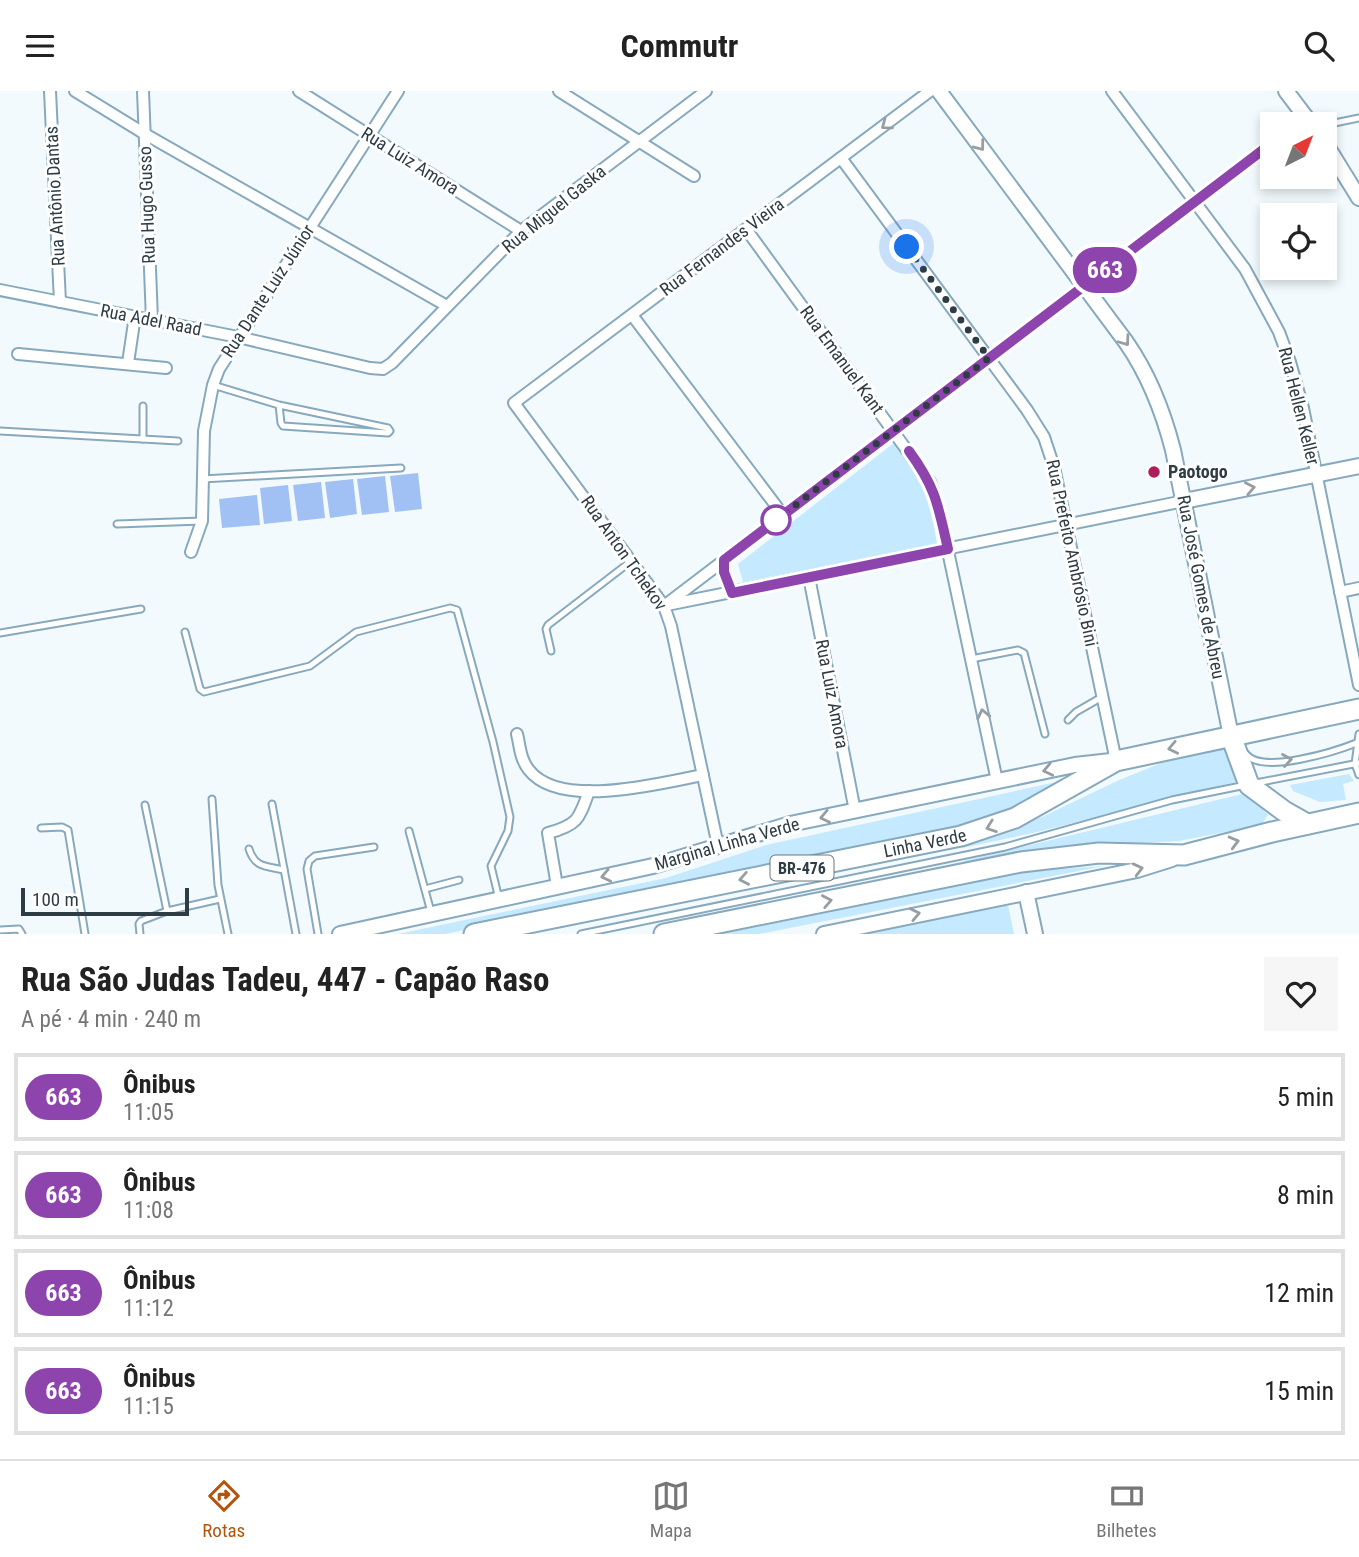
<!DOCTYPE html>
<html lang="pt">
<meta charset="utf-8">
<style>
:root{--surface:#fff;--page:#f6f6f6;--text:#222;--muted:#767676;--line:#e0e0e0;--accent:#b45309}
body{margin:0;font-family:"Roboto Condensed",sans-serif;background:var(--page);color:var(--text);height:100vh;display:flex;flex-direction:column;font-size:26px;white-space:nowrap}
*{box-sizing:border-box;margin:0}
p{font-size:23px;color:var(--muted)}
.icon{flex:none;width:38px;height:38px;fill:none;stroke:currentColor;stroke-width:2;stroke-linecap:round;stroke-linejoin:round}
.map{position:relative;height:843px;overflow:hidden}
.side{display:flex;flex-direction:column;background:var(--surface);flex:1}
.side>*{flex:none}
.badge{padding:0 14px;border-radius:23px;font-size:24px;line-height:46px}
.needle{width:46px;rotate:42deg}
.buttons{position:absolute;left:1260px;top:21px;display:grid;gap:14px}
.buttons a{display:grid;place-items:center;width:77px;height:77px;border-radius:0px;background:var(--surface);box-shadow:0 4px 10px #0003;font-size:35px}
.scale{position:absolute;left:21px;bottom:18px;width:168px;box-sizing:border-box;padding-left:7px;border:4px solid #2e3c44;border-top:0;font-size:19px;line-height:24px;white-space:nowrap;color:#2e3c44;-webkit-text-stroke:5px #fff;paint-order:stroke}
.you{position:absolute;width:35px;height:35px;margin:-18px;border:5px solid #fff;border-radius:50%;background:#1a73e8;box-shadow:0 0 0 10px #1a73e833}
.map>.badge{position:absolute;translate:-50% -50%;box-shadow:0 0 0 4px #fff}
.round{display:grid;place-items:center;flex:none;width:74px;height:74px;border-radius:0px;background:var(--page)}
.head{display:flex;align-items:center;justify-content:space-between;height:119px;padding:0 21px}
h1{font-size:33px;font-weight:700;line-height:52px}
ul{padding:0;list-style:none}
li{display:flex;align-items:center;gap:21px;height:88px;margin:0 14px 10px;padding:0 7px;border:4px solid var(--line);border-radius:0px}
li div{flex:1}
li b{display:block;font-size:26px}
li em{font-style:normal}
li .badge{min-width:77px;font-weight:700;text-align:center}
header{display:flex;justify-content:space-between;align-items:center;height:91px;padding:0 21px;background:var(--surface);font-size:32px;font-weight:700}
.dock{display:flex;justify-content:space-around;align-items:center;height:98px;border-top:2px solid var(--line);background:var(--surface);font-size:19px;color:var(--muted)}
.dock a{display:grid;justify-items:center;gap:4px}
.dock .active{color:var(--accent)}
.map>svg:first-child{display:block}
.green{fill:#c5e9fe}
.building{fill:#a1c1f4}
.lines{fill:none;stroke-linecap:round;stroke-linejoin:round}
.lane-casing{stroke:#87a9bd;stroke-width:9}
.street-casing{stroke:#87a9bd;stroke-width:14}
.secondary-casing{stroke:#87a9bd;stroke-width:18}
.highway-casing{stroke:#87a9bd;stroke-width:23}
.lane{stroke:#fff;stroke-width:5}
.street{stroke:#fff;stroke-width:10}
.secondary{stroke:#fff;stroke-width:14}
.highway{stroke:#fff;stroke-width:19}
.oneway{stroke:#969ea2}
.line-casing{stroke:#fff;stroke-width:16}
.line{stroke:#8e44ad;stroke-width:10}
.walk{stroke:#2e3c44;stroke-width:7;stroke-dasharray:0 12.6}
.poi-dot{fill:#ad1f58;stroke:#fff;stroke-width:2.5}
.stop-dot{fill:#fff;stroke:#8e44ad;stroke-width:3.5}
.labels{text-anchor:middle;stroke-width:6;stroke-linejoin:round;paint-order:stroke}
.shield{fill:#fff;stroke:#6d767c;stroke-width:2}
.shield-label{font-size:16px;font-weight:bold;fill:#2e3c44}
.street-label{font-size:18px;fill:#2e3c44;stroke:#fff}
.poi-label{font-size:18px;font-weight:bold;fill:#2e3c44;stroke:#fff;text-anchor:start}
</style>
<header><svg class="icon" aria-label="menu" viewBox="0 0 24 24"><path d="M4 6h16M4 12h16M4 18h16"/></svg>Commutr<svg class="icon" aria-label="search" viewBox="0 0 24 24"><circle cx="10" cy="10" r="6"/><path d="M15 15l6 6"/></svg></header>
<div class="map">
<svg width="1359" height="843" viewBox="0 0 1359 843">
<rect width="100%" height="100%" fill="#f3fafe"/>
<g class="green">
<path d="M894 352C922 391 929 405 937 453L743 491 738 473Z"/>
<path d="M1225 656 1239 690 1033 742 962 757 961 754 998 743 1042 726 1117 690 1161 672Z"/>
<path d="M1349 683 1354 690 1343 693 1346 709 1320 711 1293 700 1290 694Z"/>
<path d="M1080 686C1042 709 1001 723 959 736L445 843H398L666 787 766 754Z"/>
<path d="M1246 702 1268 724 1261 734 1179 750 1059 756 965 773 964 770Z"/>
<path d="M1104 775 759 843H712L958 792 1028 780Z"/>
<path d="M1008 814 1014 843H867Z"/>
</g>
<g class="building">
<path d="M418 382 422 418 395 421 390 385Z"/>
<path d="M385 385 389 421 362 424 357 388Z"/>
<path d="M353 388 357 423 330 427 325 391Z"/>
<path d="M321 391 325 427 298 430 293 394Z"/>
<path d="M288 394 292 430 264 433 260 397Z"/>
<path d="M257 404 260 434 222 437 219 408Z"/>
</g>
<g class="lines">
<g class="lane-casing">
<g id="lane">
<path d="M1325 34 1359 27"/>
<path d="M213 294 279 314 388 337 390 340 388 342 283 335 281 332 279 314"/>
<path d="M143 315V348"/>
<path d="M0 340 178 350"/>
<path d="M202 388 401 377"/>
<path d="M117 433 202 430"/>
<path d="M185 541 200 598 204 601 310 575 356 541 450 517 457 519 493 651 510 726 508 740 491 775 499 808"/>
<path d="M0 542 141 518"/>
<path d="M551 560 546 538 548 534 630 471"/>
<path d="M971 568 1018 559 1024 562 1045 643"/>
<path d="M1068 629 1076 621 1102 606"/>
<path d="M1359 643 1355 673 1359 684"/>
<path d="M1246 663C1262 684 1337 660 1359 651"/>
<path d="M1256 692 1359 672"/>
<path d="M212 708 218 794 228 843"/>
<path d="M272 713 296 843"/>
<path d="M41 737 62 736 68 739 85 843"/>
<path d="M409 740 431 821"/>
<path d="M249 758C255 777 266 775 284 779"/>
<path d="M425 798 459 789"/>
<path d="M167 820 220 808"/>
<path d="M0 839 19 838 22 843"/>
<path d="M140 843 139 833 141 830 167 820 145 714"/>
<path d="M318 843 307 778 309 770 315 765 374 756"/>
<path d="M581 843 1005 756 1172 709 1246 694"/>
</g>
</g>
<g class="street-casing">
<g id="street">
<path d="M50 0 60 211"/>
<path d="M75 0 145 43 447 215"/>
<path d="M143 0 152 229"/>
<path d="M299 0 521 140"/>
<path d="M559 0 694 85"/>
<path d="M1112 0 1245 178 1279 241 1290 271 1303 317 1359 594"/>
<path d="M841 67 1027 319 1044 346 1054 376 1116 670"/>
<path d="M746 138 930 391 939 418 997 690"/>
<path d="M0 199 238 246 370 277 383 278 392 272 521 140 706 0"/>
<path d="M632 224 783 424"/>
<path d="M18 263 166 277"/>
<path d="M128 272 135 225"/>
<path d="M191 461 202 430 204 340 213 294 219 278 398 0"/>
<path d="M724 469V481L732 502"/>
<path d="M809 486 855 720"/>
<path d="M1340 501 1359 497"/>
<path d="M667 514 1184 410"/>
<path d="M664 515 1272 52"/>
<path d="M517 643C520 655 520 668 529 679 560 719 660 692 703 684"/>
<path d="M718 755 671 535 664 515 514 312 930 0"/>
<path d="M557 795 548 742C578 734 579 728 589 700"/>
</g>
</g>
<g class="secondary-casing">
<g id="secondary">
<path d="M939 0 1126 251C1149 284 1163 320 1173 359L1231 645"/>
<path d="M1286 0 1311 33"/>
<path d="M1325 52 1359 107"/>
<path d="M1184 410 1359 375"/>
<path d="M1026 801 1035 843"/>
<path d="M340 843 653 775 790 733 1075 674 1111 670"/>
<path d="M824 843 1137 779 1172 768"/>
</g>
</g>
<g class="highway-casing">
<g id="highway">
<path d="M1231 645 1249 694 1284 720 1307 733"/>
<path id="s1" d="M474 843 961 745 1015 727 1116 670 1359 618"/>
<path d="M664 843 1021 771 1099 762 1184 764 1272 741 1359 722"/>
</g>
</g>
<use href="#lane" class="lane"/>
<use href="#street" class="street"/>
<use href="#secondary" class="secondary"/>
<use href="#highway" class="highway"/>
</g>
<defs><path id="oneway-chevron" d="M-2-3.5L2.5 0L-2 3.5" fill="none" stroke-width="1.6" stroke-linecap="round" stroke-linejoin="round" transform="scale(1.75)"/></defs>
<g class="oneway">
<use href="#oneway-chevron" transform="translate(886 34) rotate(143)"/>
<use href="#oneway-chevron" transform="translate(980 55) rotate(53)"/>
<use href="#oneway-chevron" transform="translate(1125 250) rotate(54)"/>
<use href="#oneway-chevron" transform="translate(1250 397) rotate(-11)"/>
<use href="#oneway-chevron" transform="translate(983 623) rotate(-102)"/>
<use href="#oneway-chevron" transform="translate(1173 657) rotate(168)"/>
<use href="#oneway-chevron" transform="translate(1287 669) rotate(-9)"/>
<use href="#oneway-chevron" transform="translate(1048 679) rotate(168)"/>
<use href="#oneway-chevron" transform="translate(825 726) rotate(168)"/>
<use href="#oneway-chevron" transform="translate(991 736) rotate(160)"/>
<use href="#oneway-chevron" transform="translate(1234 751) rotate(-15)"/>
<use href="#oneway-chevron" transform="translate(1138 778) rotate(-14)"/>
<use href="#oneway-chevron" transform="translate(606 785) rotate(168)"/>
<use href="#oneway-chevron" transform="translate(744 788) rotate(169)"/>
<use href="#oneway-chevron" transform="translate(827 810) rotate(-11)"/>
<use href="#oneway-chevron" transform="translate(915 823) rotate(-12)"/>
</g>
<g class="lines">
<g class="line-casing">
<path id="line" d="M909 360C936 397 938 414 948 458L732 502 724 481V469L1272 52"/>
</g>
<use href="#line" class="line"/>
<path class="walk" d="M776 429 989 267 907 156"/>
</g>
<circle class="poi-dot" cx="1154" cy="381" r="7"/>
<circle class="stop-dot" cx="776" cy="429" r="14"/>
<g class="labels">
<rect class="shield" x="770.5" y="764.5" width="63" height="25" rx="5"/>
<g class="shield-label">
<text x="802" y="783">BR-476</text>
</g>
<g class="street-label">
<text transform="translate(410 70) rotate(32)" y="6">Rua Luiz Amora</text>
<text transform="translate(55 105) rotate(-93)" y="6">Rua Antônio Dantas</text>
<text transform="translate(147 114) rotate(-92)" y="6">Rua Hugo Gusso</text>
<text transform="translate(554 118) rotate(-39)" y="6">Rua Miguel Gaska</text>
<text transform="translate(722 156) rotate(-37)" y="6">Rua Fernandes Vieira</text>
<text transform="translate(268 200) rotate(-57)" y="6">Rua Dante Luiz Júnior</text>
<text transform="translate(151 229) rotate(11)" y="6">Rua Adel Raad</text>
<text transform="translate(842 269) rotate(54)" y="6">Rua Emanuel Kant</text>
<text transform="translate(1299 315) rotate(76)" y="6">Rua Hellen Keller</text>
<text transform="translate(624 462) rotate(55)" y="6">Rua Anton Tchekov</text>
<text transform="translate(1072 462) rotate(78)" y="6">Rua Prefeito Ambrósio Bini</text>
<text transform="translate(1201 496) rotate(79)" y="6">Rua José Gomes de Abreu</text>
<text transform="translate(832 603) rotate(79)" y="6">Rua Luiz Amora</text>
<text dy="6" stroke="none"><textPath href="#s1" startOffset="460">Linha Verde</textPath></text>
<text transform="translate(727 753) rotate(-16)" y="6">Marginal Linha Verde</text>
</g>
<g class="poi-label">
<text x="1168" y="387">Paotogo</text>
</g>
</g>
</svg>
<div class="buttons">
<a><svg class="needle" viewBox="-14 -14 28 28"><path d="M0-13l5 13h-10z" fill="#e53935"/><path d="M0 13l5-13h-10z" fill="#767676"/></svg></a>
<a><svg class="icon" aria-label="locate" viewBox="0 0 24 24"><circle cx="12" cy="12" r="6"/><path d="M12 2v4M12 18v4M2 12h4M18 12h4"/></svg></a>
</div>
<div class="scale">100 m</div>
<div class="you" style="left:907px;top:156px"></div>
<b class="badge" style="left:1105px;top:179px;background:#8e44ad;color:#fff">663</b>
</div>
<section class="side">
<div class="head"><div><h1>Rua São Judas Tadeu, 447 - Capão Raso</h1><p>A pé · 4 min · 240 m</p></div><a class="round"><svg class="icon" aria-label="heart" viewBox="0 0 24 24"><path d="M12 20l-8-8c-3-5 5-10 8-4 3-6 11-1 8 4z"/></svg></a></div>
<ul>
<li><span class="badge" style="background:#8e44ad;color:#fff">663</span><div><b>Ônibus</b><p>11:05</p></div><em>5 min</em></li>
<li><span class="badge" style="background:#8e44ad;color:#fff">663</span><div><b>Ônibus</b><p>11:08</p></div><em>8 min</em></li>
<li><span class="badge" style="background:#8e44ad;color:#fff">663</span><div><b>Ônibus</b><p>11:12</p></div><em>12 min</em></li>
<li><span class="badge" style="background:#8e44ad;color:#fff">663</span><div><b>Ônibus</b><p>11:15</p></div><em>15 min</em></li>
</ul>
</section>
<nav class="dock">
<a class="active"><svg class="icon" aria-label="directions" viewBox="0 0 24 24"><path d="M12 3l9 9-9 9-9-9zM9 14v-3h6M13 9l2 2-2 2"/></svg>Rotas</a>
<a><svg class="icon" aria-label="map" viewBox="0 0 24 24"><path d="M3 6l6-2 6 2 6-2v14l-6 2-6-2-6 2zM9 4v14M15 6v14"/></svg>Mapa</a>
<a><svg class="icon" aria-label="tickets" viewBox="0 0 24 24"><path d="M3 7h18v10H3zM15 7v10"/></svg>Bilhetes</a>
</nav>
